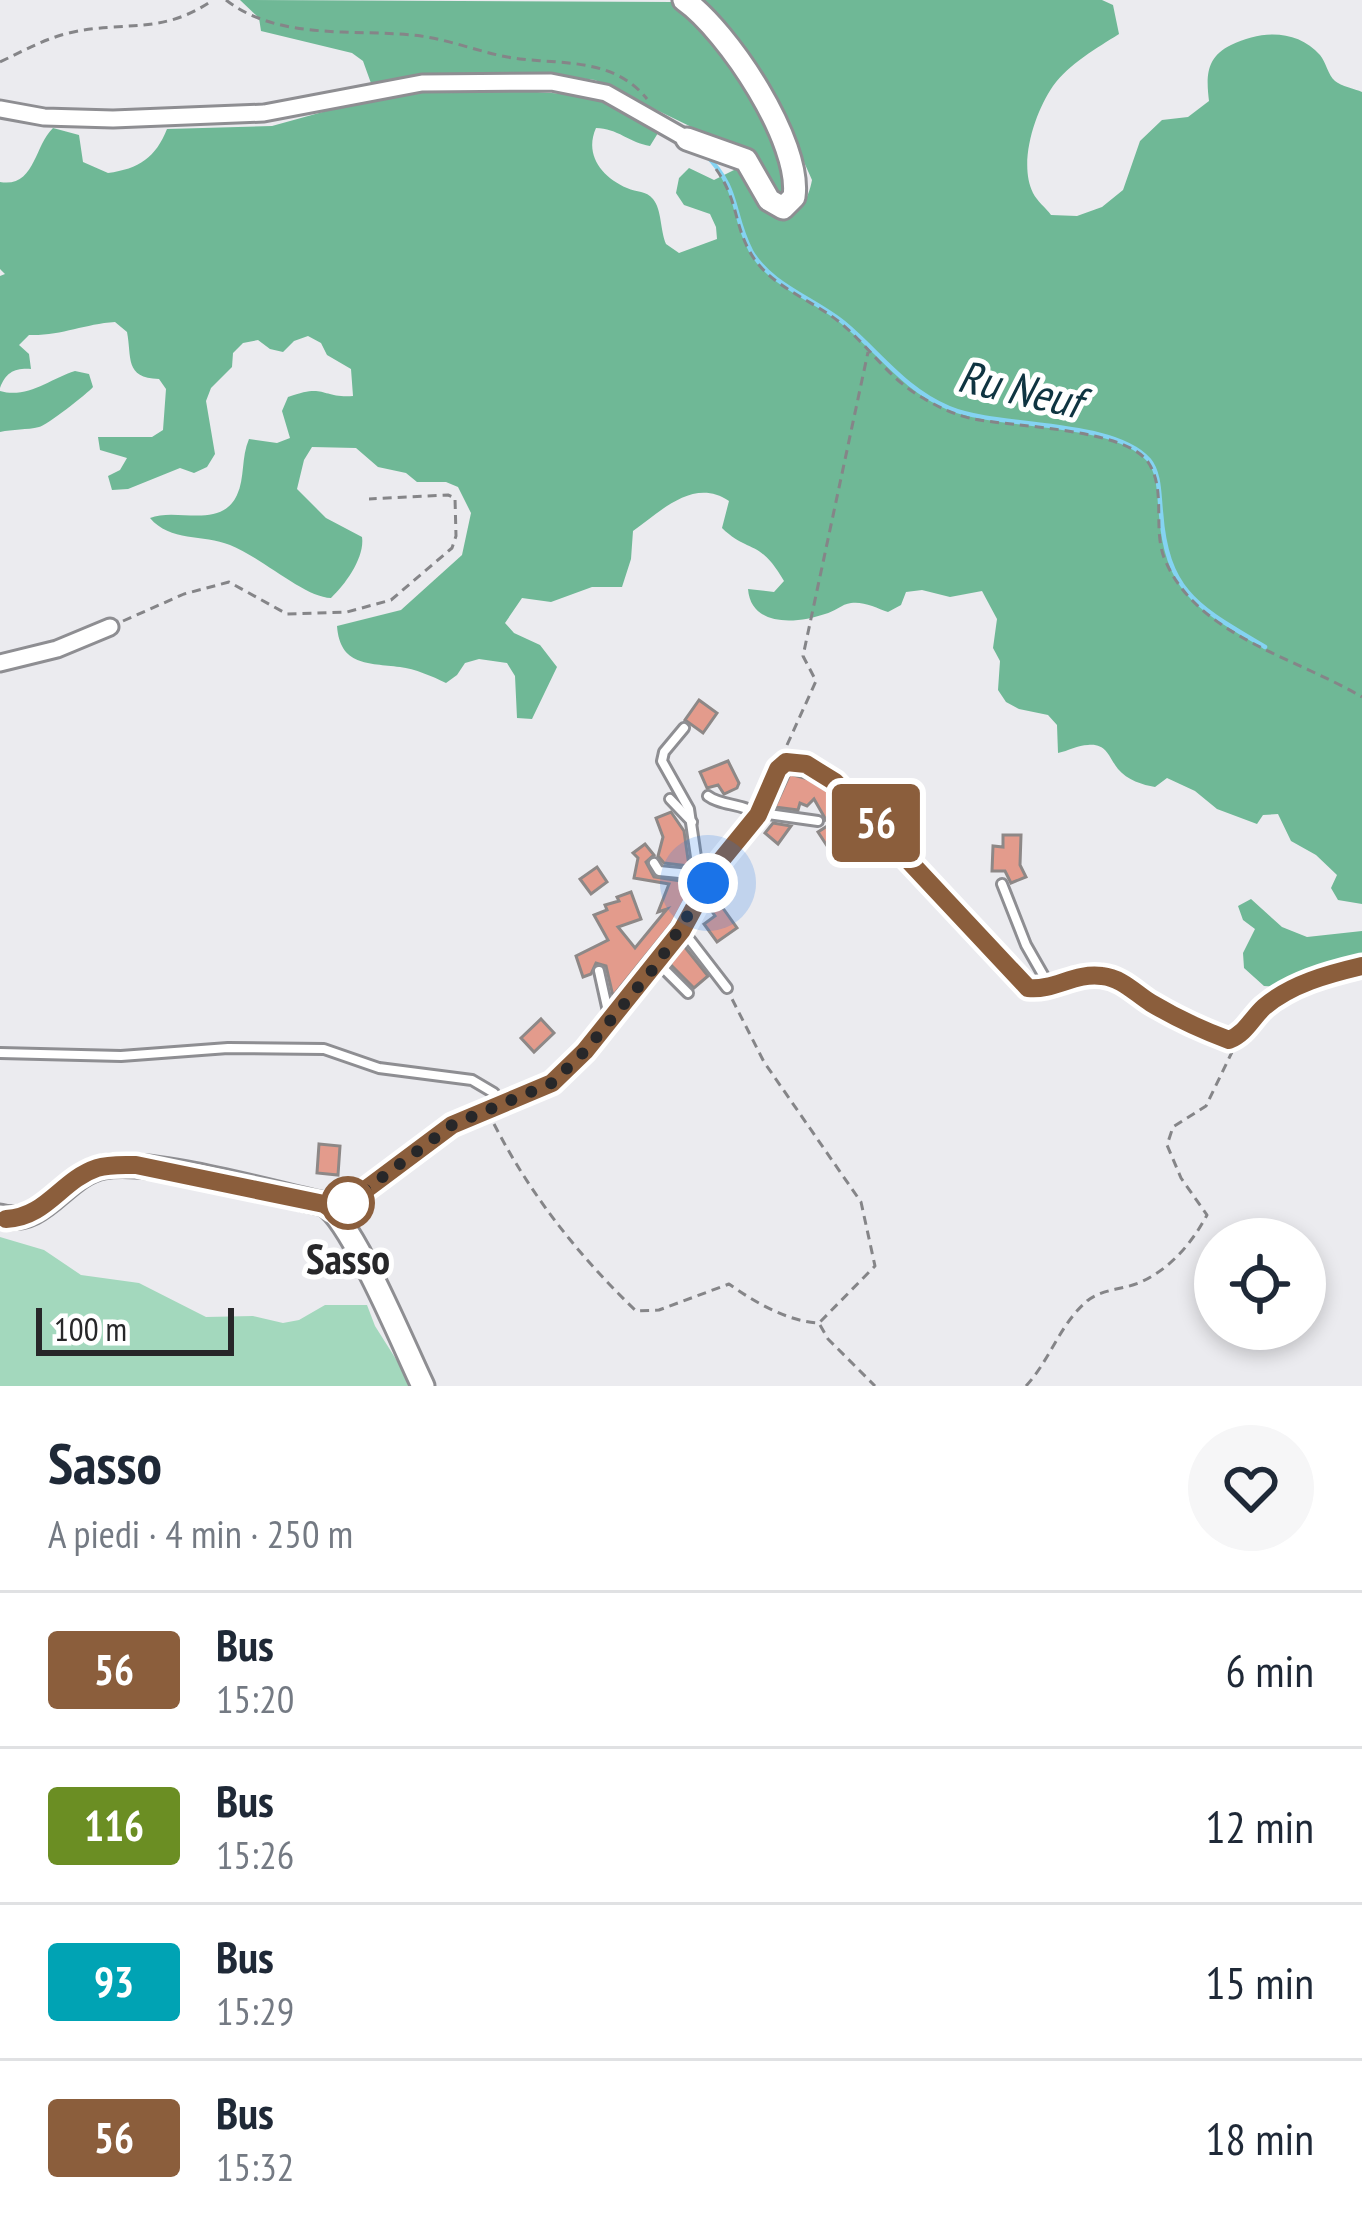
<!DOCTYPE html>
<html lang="it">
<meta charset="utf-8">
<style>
:root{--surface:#fff;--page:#f6f6f7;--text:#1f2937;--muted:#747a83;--line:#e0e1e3}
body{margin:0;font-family:"PT Sans Narrow",sans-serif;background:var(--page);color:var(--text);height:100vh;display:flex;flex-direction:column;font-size:45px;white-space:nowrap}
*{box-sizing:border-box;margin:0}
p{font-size:39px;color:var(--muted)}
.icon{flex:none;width:66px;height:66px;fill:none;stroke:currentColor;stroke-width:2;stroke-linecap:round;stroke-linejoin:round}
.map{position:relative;height:1386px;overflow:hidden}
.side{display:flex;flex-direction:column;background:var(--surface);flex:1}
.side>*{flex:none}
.badge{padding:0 24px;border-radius:9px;font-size:42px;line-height:78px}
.buttons{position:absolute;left:1194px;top:1218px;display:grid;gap:24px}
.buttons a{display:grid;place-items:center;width:132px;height:132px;border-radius:50%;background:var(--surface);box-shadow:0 6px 18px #0003;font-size:60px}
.scale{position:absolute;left:36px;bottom:30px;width:198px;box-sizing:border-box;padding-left:12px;border:6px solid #272729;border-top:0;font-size:33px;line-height:42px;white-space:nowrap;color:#272729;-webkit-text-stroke:9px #fff;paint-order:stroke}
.you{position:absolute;width:60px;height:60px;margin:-30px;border:9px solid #fff;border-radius:50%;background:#1a73e8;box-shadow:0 0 0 18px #1a73e833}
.map>.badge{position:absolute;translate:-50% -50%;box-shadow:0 0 0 6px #fff}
.round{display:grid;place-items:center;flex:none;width:126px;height:126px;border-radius:63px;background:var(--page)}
.overview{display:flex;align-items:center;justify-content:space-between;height:204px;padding:0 48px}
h1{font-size:57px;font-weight:700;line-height:90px}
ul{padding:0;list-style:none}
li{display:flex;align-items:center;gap:36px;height:156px;padding:0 48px;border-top:3px solid var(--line)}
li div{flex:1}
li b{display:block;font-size:45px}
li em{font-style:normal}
li .badge{min-width:132px;font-weight:700;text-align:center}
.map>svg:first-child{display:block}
.green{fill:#a3d8bd}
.forest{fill:#6fb896}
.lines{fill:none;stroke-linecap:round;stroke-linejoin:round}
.stream{stroke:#84d3f2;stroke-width:4.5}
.building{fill:#e39b8c;stroke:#8d8887;stroke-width:3}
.lane-casing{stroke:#8e8e92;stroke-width:14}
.street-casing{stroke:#8e8e92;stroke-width:21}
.secondary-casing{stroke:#8e8e92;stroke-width:27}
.path{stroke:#858588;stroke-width:3;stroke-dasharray:9 6;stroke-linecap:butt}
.lane{stroke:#fff;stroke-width:8}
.street{stroke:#fff;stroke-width:15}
.secondary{stroke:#fff;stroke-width:21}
.line-casing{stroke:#fff;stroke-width:27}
.line{stroke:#8b5e3c;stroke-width:18}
.walk{stroke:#272729;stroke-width:12;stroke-dasharray:0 21.6}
.stop-dot{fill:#fff;stroke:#8b5e3c;stroke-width:6}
.labels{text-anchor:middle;stroke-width:10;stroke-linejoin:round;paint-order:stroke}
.stop-label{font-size:42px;font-weight:bold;fill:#272729;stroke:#fff}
.water-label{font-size:45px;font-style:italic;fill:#0f3441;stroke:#fff}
</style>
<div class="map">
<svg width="1362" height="1386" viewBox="0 0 1362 1386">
<rect width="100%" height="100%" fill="#ebebef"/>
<path class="green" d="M0 1237 44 1250 81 1275 139 1283 206 1317 253 1316 283 1323 299 1320 325 1305H367L375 1326 413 1386H0Z"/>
<g class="forest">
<path d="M240 0 672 2 705 25 756 102 791 179 781 198 751 156 595 80 533 73 406 78 372 86 363 61 352 53 261 31 259 18Z"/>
<path d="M698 0H1102L1113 5 1119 34C1097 48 1069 64 1053 86 1035 112 1018 163 1033 193 1037 201 1046 208 1051 215L1077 216 1102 207 1123 190 1140 141 1162 120 1188 117 1209 101C1206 76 1206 57 1231 45 1261 30 1297 29 1320 55 1326 62 1328 75 1335 81 1341 86 1355 89 1362 92V904L1338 900 1331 888 1337 875 1316 855 1291 841 1278 814 1263 815 1257 824 1217 809 1195 791 1167 778 1155 787C1143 785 1127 780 1118 769 1109 758 1107 743 1088 745 1078 745 1068 751 1058 753L1057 725 1048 715 1019 709 1006 702 998 690 1000 661 993 648 997 619 982 591 950 597 922 590 906 592 901 605 888 612C877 608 863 601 851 603 842 604 834 612 825 614 796 624 751 627 748 589L774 592 784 581C759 538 749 554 722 528L729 501C694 477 661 511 633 531L631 559 622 587H592L551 602 522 598 505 623 514 633 540 645 557 667 532 719 517 718 515 676 507 663 479 659 465 663 457 675 446 683C432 676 415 669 400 667 368 663 340 666 337 626L401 610 462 555 471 513 458 487 446 482H417L406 473 378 467 356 448 312 447 304 460 297 489 326 518 362 537C365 557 346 584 331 598 305 598 261 557 230 545 203 534 170 542 150 518 176 507 221 530 237 495 245 478 241 457 249 439L277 443 290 438 282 411 288 397C326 383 320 398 353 396L351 369 327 355 321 343 308 336 294 341 283 352 270 349 258 340 243 343 233 353 232 367 211 388 206 401 215 454 207 467 194 473 180 468 128 489 112 490 108 476 120 470 127 458 100 450 98 437H152L163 430 166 389 159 379C124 378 132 357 127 332L115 322C84 324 61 336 29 335L19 345 29 354 31 369C15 368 6 372 0 388V276L5 274 0 269V182C35 188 34 146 53 128L79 135 83 162 108 173C139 169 156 157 167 129L272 126 366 100 428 91 494 89 566 94 611 102 658 133 650 146C630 143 617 128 596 128 584 155 602 177 627 188 637 193 646 190 653 199 662 210 660 230 666 244L679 253 717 239 716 227 710 214 684 205 676 193 679 178 689 168 714 180 738 168C758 181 760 207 781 218 801 212 808 200 812 180 791 131 741 29 698 0Z"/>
<path d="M75 371 89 374 93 387C88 393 46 426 39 427 27 430 13 429 0 432V391C27 399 50 379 75 371Z"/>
<path d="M1251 899 1282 927 1307 937 1362 931V978L1348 962 1278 987 1264 986 1244 968 1243 953 1255 929 1243 920 1238 906Z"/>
</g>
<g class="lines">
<path class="stream" d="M705 154C741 190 731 213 751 251 770 285 815 299 844 323 880 353 904 389 949 408 999 429 1113 419 1149 460 1160 473 1159 496 1161 513 1167 594 1200 608 1265 647"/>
</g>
<g class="building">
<path d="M699 700 717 713 703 733 685 720Z"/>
<path d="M728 761 739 783 737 788 724 794 718 785 707 788 700 772Z"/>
<path d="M790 774 808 779 827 791 845 810 826 820 814 799 807 806 800 803 798 810 775 807Z"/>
<path d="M671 812 684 831 689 866 664 863 658 856 663 837 656 818Z"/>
<path d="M835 821 850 844 833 855 818 832Z"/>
<path d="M773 823 791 826 778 844 765 833Z"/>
<path d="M1003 835H1021L1020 865 1026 877 1011 883 1005 871H992L993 846 1003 847Z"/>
<path d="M645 844 654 855 646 862 654 877 694 883 672 923 613 996 606 966 596 963 591 974 583 977 576 956 608 940 594 915 607 910 605 905 619 901 617 897 631 892 641 919 618 927 635 948 667 909 658 912 669 884 634 878 638 858 633 853Z"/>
<path d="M597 867 607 882 591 894 580 879Z"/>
<path d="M720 904 737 928 717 942 704 924 715 916 711 910Z"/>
<path d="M684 946 708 976 694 988 670 964Z"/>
<path d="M541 1019 554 1033 534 1052 521 1038Z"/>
<path d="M319 1144 340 1146 338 1175 317 1173Z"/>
</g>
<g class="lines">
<g class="lane-casing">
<g id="lane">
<path d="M684 728 664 752 662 761 689 809 697 864 707 881"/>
<path d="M708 796C721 806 742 803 757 814"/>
<path d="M670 799 692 822"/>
<path d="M761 813 818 821"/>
<path d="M654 863 659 871 700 875"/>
<path d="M1002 884 1026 945 1050 987"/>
<path d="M683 931 727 988"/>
<path d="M658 963 688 993"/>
<path d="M599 971 609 1016"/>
<path d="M0 1053 121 1056 228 1048 324 1049 379 1068 472 1080 494 1093 495 1104"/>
</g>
</g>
<g class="street-casing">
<g id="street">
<path d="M0 109 44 117 113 119 264 113 422 83 551 82 606 93 687 139"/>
<path d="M0 663 57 649 110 627"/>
<path d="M333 1210 367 1190 452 1125 552 1083 585 1050 682 930 718 864 759 813 778 769 786 762 806 763 835 782 1028 988C1054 992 1075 972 1102 975 1122 978 1135 993 1151 1003 1176 1018 1202 1030 1229 1040 1246 1033 1251 1019 1264 1007 1291 984 1328 973 1362 966"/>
</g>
</g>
<g class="secondary-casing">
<g id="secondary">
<path d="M684 0C728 31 802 143 794 197L783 208 769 200 746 160 687 139"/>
<path d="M0 1216C45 1228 64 1174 104 1167 151 1158 273 1193 324 1204 353 1222 405 1349 423 1386"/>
</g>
</g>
<g class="path">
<path d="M226 0C280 42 358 28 421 36 455 41 487 55 520 59 566 64 615 59 647 99"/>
<path d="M0 62C23 51 44 39 69 33 124 20 161 36 213 0"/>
<path d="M716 169C738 200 734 224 750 252 769 287 814 300 843 325 870 348 891 381 923 398 938 407 957 416 974 419 1012 427 1124 428 1148 462 1167 490 1152 530 1165 560 1197 636 1297 658 1362 697"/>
<path d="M123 621 184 594 229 582 287 614 347 612 391 600 452 548 456 536 455 498 448 495 369 499"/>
<path d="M787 745 816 681 803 656 868 352"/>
<path d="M494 1124C531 1196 579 1256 636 1311L659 1310 729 1284C754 1302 789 1322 819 1323L875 1266 861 1202 764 1062 730 995"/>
<path d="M820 1325 828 1339 875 1386"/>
<path d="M1026 1386C1050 1360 1060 1324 1087 1301 1104 1288 1123 1290 1141 1282 1171 1268 1192 1243 1207 1215L1181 1178 1167 1145 1173 1127 1206 1106 1232 1052"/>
</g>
<use href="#lane" class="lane"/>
<use href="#street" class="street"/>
<use href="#secondary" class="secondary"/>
</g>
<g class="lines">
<g class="line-casing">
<path id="line" d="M6 1219C47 1217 61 1180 97 1168 109 1164 123 1165 136 1165L324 1204 333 1210 349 1202 452 1125 552 1083 585 1051 682 930 718 864 758 815 778 769 786 762 806 764 835 782 1028 988C1054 991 1075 972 1102 976 1122 978 1135 993 1151 1003 1176 1018 1202 1030 1229 1040 1246 1033 1251 1019 1264 1007 1291 984 1328 974 1362 966"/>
</g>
<use href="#line" class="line"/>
<path class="walk" d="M348 1203 452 1125 552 1083 585 1051 658 963 708 883"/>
</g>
<circle class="stop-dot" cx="348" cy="1203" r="24"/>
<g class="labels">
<g class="stop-label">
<text x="348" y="1274">Sasso</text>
</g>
<g class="water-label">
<text transform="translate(1020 389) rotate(13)" y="16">Ru Neuf</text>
</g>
</g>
</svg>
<div class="buttons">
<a><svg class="icon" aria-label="locate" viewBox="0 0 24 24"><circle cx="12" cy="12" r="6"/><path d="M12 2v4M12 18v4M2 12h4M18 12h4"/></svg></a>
</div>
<div class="scale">100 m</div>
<div class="you" style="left:708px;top:883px"></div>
<b class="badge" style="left:876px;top:823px;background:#8b5e3c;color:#fff">56</b>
</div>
<section class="side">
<div class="overview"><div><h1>Sasso</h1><p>A piedi · 4 min · 250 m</p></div><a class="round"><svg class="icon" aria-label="heart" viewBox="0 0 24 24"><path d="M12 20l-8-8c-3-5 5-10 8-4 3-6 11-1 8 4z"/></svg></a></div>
<ul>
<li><span class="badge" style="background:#8b5e3c;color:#fff">56</span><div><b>Bus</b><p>15:20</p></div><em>6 min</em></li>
<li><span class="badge" style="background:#6b8e23;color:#fff">116</span><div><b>Bus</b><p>15:26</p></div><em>12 min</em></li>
<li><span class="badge" style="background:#00a3b4;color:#fff">93</span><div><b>Bus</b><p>15:29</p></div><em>15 min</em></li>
<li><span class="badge" style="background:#8b5e3c;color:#fff">56</span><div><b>Bus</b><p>15:32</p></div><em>18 min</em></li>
</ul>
</section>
